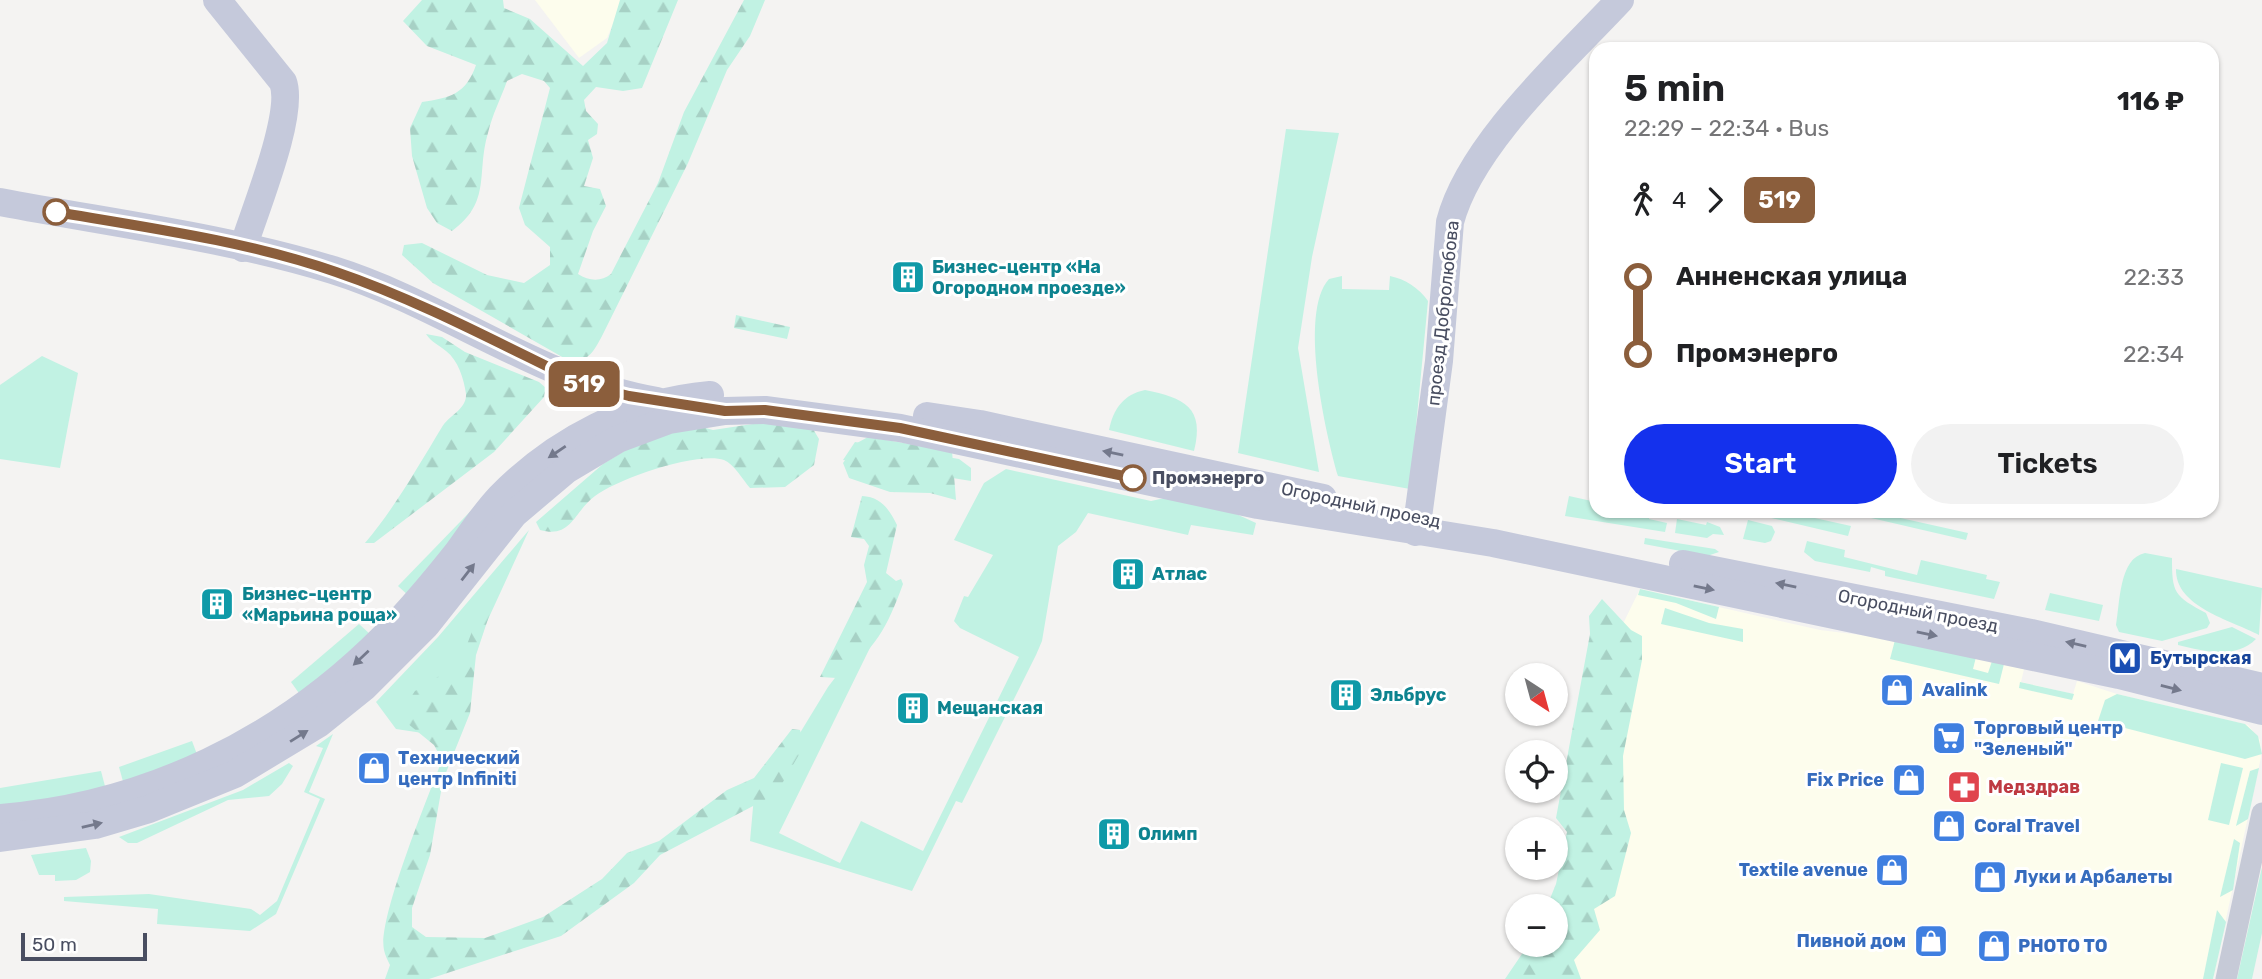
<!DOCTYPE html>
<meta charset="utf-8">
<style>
:root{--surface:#fff;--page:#f2f2f2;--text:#202124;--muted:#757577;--accent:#1431ed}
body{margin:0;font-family:Rubik,sans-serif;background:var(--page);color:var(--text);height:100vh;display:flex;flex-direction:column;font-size:26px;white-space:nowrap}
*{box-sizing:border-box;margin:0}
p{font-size:23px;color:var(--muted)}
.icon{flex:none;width:38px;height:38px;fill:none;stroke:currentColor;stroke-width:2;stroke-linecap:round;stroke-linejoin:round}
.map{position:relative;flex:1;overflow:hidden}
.details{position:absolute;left:1589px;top:42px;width:630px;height:476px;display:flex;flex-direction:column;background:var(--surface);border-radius:21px;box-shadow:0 2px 5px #0004}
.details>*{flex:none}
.badge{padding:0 14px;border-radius:10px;font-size:24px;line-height:46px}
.needle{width:46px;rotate:144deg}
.controls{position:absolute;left:1505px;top:663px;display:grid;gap:14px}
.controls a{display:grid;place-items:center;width:63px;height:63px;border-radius:50%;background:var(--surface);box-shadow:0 2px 5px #0004;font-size:35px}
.scale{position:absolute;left:21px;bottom:18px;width:126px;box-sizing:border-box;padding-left:7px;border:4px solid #494e61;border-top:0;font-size:19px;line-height:24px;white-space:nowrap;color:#494e61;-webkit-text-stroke:5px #fff;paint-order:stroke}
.map>.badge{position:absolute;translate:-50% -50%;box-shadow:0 0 0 4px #fff}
.legs{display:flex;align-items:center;gap:10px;height:77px;padding:0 35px;font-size:23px}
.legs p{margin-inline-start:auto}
.overview{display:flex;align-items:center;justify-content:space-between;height:119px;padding:0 35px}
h1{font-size:38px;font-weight:600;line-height:52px}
.button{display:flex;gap:14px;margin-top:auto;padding:14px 35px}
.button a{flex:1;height:80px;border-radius:42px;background:var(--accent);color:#fff;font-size:28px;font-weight:600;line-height:80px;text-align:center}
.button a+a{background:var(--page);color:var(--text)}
ul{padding:0 35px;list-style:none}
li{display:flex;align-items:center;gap:24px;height:77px;font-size:26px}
li i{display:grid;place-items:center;width:10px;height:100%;margin:0 9px;background:currentColor}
li i::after{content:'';width:18px;height:18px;margin:-9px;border:5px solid;border-radius:50%;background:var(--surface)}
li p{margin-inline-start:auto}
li:first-child i{background:linear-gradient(#0000 50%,currentColor 0)}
li:last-child i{background:linear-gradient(currentColor 50%,#0000 0)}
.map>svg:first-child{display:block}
.commercial{fill:#fdfded}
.grass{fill:#c1f2e3}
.forest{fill:url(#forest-firs)}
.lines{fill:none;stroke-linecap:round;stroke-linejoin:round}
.street{stroke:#c6cad7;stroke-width:21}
.secondary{stroke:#c5c9db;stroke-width:28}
.oneway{fill:#74798c}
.line-1-casing{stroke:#fff;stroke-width:16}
.line-1{stroke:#8b5e3c;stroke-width:10}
.stop-1-dot{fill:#fff;stroke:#8b5e3c;stroke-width:3.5}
.labels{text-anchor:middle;stroke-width:6;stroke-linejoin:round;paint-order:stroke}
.culture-label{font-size:18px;font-weight:bold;fill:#0d838f;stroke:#fff;text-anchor:start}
.street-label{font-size:18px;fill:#494e61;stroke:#fff}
.stop-label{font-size:18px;font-weight:bold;fill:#494e61;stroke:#fff;text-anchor:start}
.transit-label{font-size:18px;font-weight:bold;fill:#164399;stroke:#fff;text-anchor:start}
.shop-label{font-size:18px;font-weight:bold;fill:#366cbe;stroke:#fff;text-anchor:start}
.health-label{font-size:18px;font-weight:bold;fill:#be3a42;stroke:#fff;text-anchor:start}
</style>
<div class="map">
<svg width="2262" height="979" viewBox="0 0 2262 979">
<defs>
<pattern id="forest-firs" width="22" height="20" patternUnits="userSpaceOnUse" patternTransform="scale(1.75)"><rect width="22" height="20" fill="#c1f2e3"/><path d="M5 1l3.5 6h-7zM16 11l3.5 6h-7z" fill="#a7d1c5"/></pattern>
</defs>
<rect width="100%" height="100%" fill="#f4f3f2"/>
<g class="commercial">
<path d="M535 0H623L607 38 579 58Z"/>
<path d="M1640 589 1820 630 1877 637 2024 669 2021 682 2073 694 2077 681 2117 694 2248 725 2260 740 2261 757 2213 979H1526L1556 945 1617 636Z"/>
</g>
<g class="grass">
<path d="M1286 129 1339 133 1312 257 1298 348 1319 472 1238 453Z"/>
<path d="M1342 276V289L1389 290 1390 276C1405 279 1419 288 1428 301L1410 489 1338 476C1326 435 1298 313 1329 279Z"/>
<path d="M42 356 78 373 60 468 0 459V385Z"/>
<path d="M1145 390C1184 398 1205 407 1194 451L1109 430C1113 409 1124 394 1145 390Z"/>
<path d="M855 442 959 459 971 468V481L843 460Z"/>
<path d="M1006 469 1151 501 1165 498 1234 513 1256 523 1253 535 1191 525 1188 535 1088 513 1076 532 1058 546 1042 641 1036 655 962 803 956 801 912 891 750 841 755 785 789 751 828 687 892 603 779 833 840 863 861 821 923 851 1019 657 960 628 954 621 964 596 968 597 993 555 954 540 984 483Z"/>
<path d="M491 490 410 597 398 586Z"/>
<path d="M1569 496 1596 502V511L1650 513 1649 519 1667 523 1665 532 1565 516Z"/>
<path d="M1752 511H1783L1851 526 1848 536 1750 513Z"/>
<path d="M1841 511H1869L1968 533 1966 540Z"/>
<path d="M1677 519 1706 525 1707 522 1720 527 1724 535 1713 534 1707 538 1675 533Z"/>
<path d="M1748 520 1772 526 1775 532 1771 541 1765 543 1743 539Z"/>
<path d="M529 530 479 639 449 737 396 729 376 702 438 637Z"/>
<path d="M1645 538 1715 549 1719 552 1707 556 1644 544Z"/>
<path d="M1807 541 1845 550 1844 557 1917 575 1921 560 1987 575 1986 579 2000 582 1994 599 1885 576V571L1871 567 1870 572 1815 561 1804 552Z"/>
<path d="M2145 553 2172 558C2172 593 2174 596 2206 613L2210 623 2207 628 2162 641 2119 632 2116 625C2120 603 2119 558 2145 553Z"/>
<path d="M2176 569 2262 588 2259 635C2231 620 2175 607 2176 569Z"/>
<path d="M1640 589 1719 607 1716 619 1676 603 1638 595Z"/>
<path d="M2050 593 2103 605 2099 621 2045 610Z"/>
<path d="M1665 608 1709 623 1743 629V642L1661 624Z"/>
<path d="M359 624 372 636 301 696 291 682Z"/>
<path d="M2232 627 2256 639C2235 660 2204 651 2178 645V642Z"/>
<path d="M1895 640 1976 657 1973 669 1988 673 1992 661 2004 664 1999 684 1890 659Z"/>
<path d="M2020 682 2074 694 2072 700 2019 688Z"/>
<path d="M2117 694 2245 724 2258 736 2262 754 2245 759 2098 721 2105 700Z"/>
<path d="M333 734 309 792 325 799 276 914 250 931 157 924 158 909 64 901V897L149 894 251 909 260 915 277 901 320 799 304 792 323 748 316 746Z"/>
<path d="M192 741 198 757 124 785 119 767Z"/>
<path d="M289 763 293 766 282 784 269 796 228 800 137 843H128L119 837 243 790Z"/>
<path d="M2221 763 2243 768 2229 825 2208 820Z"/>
<path d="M2259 768 2248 819 2236 826 2250 771Z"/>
<path d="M101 771 106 790 0 807V788Z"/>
<path d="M2234 839 2240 843 2233 890 2220 897Z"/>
<path d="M86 848 91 861 90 872 76 880 55 881V875H39L31 855Z"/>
<path d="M2262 867V933L2252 979H2237Z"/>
<path d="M2217 910 2226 922 2213 979H2203Z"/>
</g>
<g class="forest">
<path d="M422 0H503L504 8 530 19 583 66 607 43 620 0H678L642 88 623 91 596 87 584 100 586 111 598 124 597 134 588 140 593 158 584 186 600 189 606 206 593 231 578 274C589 281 601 282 611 274L658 183 684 112 744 0H765L750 36 727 70 688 163 602 336C595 349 589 362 571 362L433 283 402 255 404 245 422 243 487 275 524 283 550 265V247L525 225 519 208 550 88 544 81 522 74 507 81C501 98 492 115 488 133 476 173 492 202 452 231L437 223 427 208 412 156 410 128 422 102C450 98 466 94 476 65L427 46 403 21Z"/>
<path d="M736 315 790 327 787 339 734 328Z"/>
<path d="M426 334 442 337 465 352 539 382 546 388 544 397 494 452 374 543H365C394 509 419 465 442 427 448 416 467 409 466 394 464 379 458 360 446 351 438 344 432 343 426 334Z"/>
<path d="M766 422 813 429 819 439 814 465 785 487 750 488C743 480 734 464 724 460 698 451 617 479 595 496 574 511 572 539 540 530L536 522 603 464 626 450 687 423 713 430Z"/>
<path d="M868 437 952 451 956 500 930 493 890 492 849 478 843 463 857 443Z"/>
<path d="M862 496C881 497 889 509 897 525L886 573 896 581 901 579 903 584C887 628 875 650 837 678L820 677 867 582 864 565 869 546 864 539 851 537Z"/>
<path d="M1602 599 1631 630 1642 636V660L1623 756 1624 810 1631 833 1615 896 1594 909 1600 930 1574 960 1581 979H1505L1528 945H1556V906H1547L1556 884 1567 832 1556 818 1590 634 1589 616Z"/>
<path d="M493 604 476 655 470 713 443 780 430 855 412 908V927L426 937 485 938 543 917 602 879 627 853 659 841 727 790 754 778 792 729 800 730 804 746 776 794 660 855 634 883 561 936 429 979H385L390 965C388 961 385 955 384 950 377 920 429 795 442 760L434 745 407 723 405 706 415 691 460 663 479 613Z"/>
</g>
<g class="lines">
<path class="street" d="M2226 979 2262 813"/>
<g class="secondary">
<path d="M217 0 283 82C295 114 254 212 243 248"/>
<path d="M0 202C111 223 225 237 333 270 445 305 540 381 657 401"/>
<path d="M927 416 980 424 1323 498"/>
<path d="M1416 532 1439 361 1450 222C1470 144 1565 59 1620 0"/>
<path d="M1683 564 2031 633 2262 687"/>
<path d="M0 818C147 806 281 741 385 636 411 610 435 581 458 552 471 534 484 514 500 497 556 440 630 402 710 395"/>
<path d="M0 838 95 825 149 809 235 774 318 724 364 687 426 625 514 514 566 470 618 439 669 420 725 411 765 410 900 428 1258 505 1493 543 2119 675 2262 711"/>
</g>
</g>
<defs><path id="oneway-solid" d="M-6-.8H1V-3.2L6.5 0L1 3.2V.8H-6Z" transform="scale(1.75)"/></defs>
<g class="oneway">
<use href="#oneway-solid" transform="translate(557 452) rotate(146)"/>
<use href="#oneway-solid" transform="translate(1113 453) rotate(-168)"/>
<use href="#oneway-solid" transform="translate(468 572) rotate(-52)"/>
<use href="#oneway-solid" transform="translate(1786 585) rotate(-168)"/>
<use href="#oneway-solid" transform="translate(1704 588) rotate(12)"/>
<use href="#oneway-solid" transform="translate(1927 634) rotate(12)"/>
<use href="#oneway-solid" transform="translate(2076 644) rotate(-167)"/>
<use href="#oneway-solid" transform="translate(361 658) rotate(137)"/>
<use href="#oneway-solid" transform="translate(2171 688) rotate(14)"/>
<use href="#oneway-solid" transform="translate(299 736) rotate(-32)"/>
<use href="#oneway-solid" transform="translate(92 825) rotate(-13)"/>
</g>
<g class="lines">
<g class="line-1-casing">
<path id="line-1" d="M56 212C145 227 251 242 336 272 421 301 502 345 583 384L629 396 725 411 765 410 900 428 1133 478"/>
</g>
<use href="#line-1" class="line-1"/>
</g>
<defs>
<g id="building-square" transform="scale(1.75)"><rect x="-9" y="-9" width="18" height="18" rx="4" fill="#0f9aa8" stroke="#fff"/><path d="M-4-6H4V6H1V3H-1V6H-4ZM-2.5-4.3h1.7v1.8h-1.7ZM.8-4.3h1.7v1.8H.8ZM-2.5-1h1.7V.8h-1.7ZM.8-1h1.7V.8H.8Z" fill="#fff"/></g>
<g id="metro-square" transform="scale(1.75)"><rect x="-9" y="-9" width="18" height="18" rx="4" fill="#1a4fb4" stroke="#fff"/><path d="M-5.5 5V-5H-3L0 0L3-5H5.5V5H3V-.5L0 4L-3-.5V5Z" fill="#fff"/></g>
<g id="shop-square" transform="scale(1.75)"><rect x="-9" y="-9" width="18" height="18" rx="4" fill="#3f7fe0" stroke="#fff"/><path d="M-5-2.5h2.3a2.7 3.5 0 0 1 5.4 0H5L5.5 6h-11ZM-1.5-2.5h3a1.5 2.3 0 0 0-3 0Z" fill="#fff"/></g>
<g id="supermarket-square" transform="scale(1.75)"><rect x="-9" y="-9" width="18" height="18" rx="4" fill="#3f7fe0" stroke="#fff"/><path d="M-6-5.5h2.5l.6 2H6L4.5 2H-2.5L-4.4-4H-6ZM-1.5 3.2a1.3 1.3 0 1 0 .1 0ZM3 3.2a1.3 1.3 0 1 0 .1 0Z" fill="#fff"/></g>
<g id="pharmacy-square" transform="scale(1.75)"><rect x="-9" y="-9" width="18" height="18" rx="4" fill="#e0444e" stroke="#fff"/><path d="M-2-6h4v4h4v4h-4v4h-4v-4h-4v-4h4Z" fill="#fff"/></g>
</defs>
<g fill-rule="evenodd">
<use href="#building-square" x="908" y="277"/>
<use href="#building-square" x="1128" y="574"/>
<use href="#building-square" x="217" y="604"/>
<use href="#metro-square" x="2125" y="658"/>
<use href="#shop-square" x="1897" y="690"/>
<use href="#building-square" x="1346" y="695"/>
<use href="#building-square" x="913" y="708"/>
<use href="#supermarket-square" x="1949" y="738"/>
<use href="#shop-square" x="374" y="768"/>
<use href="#shop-square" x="1909" y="780"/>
<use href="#pharmacy-square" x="1964" y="787"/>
<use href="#shop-square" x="1949" y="826"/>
<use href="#building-square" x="1114" y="834"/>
<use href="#shop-square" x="1892" y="870"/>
<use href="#shop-square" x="1990" y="877"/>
<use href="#shop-square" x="1931" y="941"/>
<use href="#shop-square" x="1994" y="946"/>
</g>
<g class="stop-1-dot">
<circle cx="56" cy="212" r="12"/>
<circle cx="1133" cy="478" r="12"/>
</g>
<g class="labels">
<g class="culture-label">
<text x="932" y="273">Бизнес-центр «На<tspan x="932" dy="21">Огородном проезде»</tspan></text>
<text x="1152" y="580">Атлас</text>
<text x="242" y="600">Бизнес-центр<tspan x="242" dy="21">«Марьина роща»</tspan></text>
<text x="1370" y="701">Эльбрус</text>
<text x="937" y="714">Мещанская</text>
<text x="1138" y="840">Олимп</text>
</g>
<g class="street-label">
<text transform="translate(1443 313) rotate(-84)" y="6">проезд Добролюбова</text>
<text transform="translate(1361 505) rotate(12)" y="6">Огородный проезд</text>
<text transform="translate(1918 611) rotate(11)" y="6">Огородный проезд</text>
</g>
<g class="stop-label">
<text x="1152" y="484">Промэнерго</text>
</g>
<g class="transit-label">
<text x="2150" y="664">Бутырская</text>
</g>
<g class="shop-label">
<text x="1922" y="696">Avalink</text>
<text x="1974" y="734">Торговый центр<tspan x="1974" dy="21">"Зеленый"</tspan></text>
<text x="398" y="764">Технический<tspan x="398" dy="21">центр Infiniti</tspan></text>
<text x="1884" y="786" text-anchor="end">Fix Price</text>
<text x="1974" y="832">Coral Travel</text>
<text x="1868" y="876" text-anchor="end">Textile avenue</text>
<text x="2014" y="883">Луки и Арбалеты</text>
<text x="1906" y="947" text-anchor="end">Пивной дом</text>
<text x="2018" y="952">PHOTO TO</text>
</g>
<g class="health-label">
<text x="1988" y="793">Медздрав</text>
</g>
</g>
</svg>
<div class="controls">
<a><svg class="needle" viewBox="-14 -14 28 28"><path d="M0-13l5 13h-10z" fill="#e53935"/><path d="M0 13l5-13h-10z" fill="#757577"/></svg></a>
<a><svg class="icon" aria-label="locate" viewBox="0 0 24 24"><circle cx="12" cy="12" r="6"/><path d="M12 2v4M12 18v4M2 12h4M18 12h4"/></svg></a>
<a>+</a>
<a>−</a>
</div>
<div class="scale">50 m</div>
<b class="badge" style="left:584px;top:384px;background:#8b5e3c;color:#fff">519</b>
<section class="details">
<div class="overview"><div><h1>5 min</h1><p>22:29 – 22:34 · Bus</p></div><b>116 ₽</b></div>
<div class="legs"><svg class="icon" aria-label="walk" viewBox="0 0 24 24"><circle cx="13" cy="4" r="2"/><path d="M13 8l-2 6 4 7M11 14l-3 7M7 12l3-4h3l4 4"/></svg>4<svg class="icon" aria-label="forward" viewBox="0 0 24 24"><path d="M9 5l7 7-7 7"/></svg><b class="badge" style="background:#8b5e3c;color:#fff">519</b></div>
<ul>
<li><i style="color:#8b5e3c"></i><b>Анненская улица</b><p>22:33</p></li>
<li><i style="color:#8b5e3c"></i><b>Промэнерго</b><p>22:34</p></li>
</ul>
<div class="button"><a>Start</a><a>Tickets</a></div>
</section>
</div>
